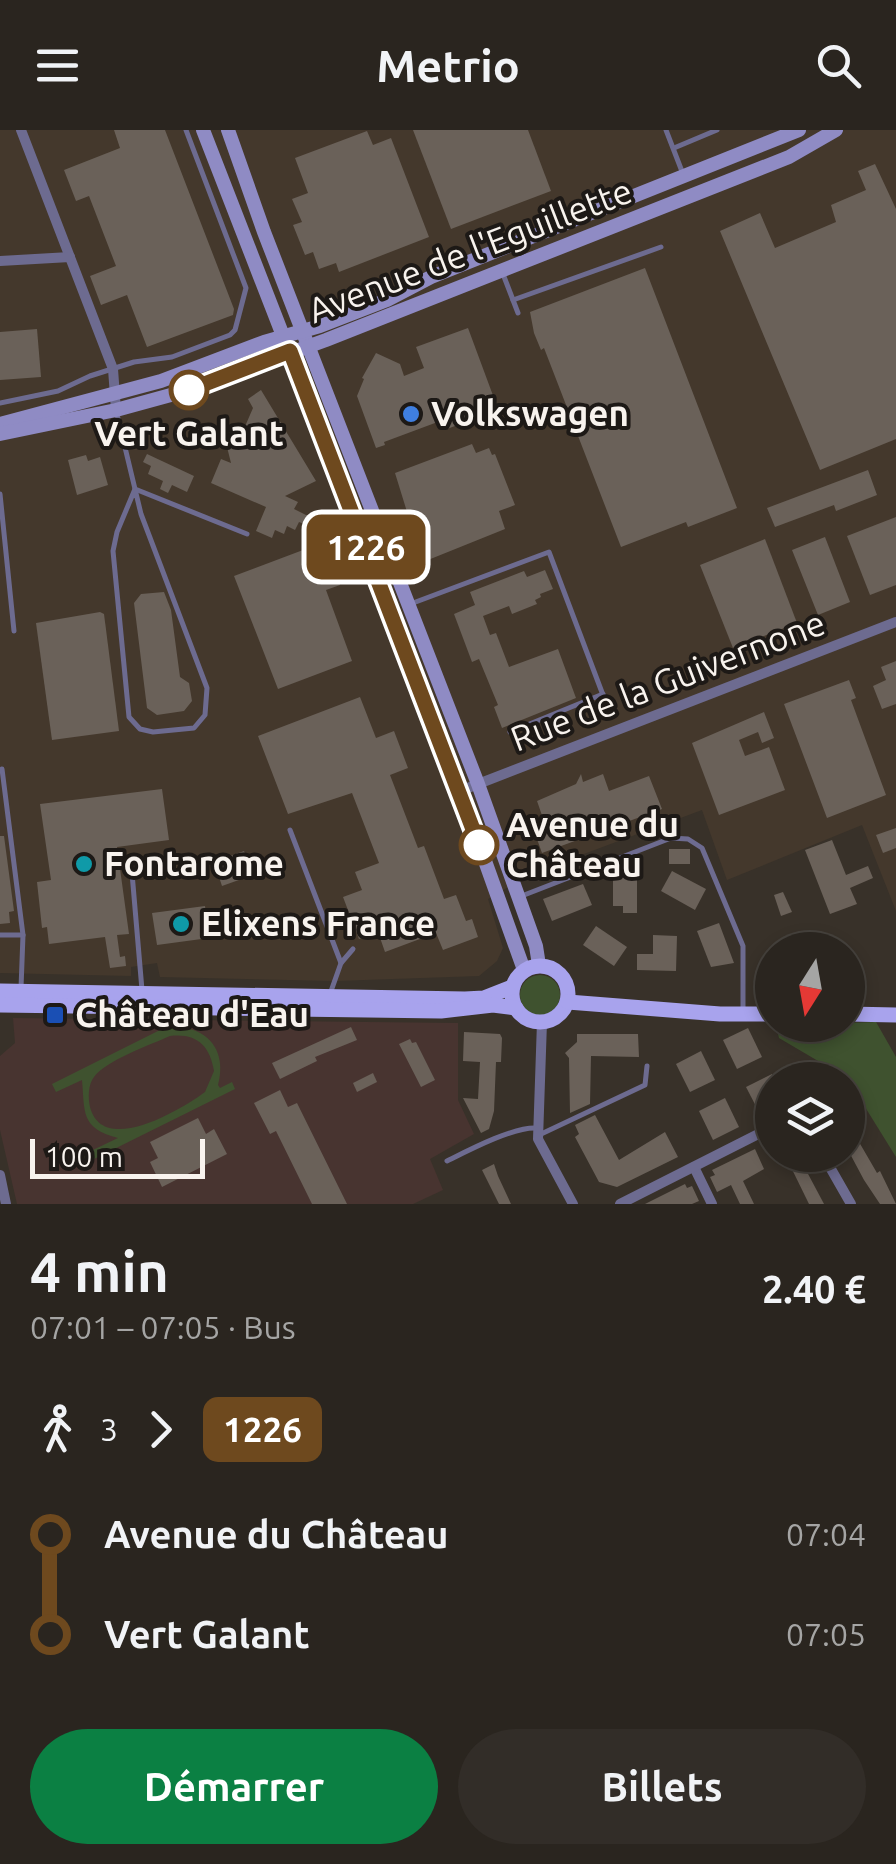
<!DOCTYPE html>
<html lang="fr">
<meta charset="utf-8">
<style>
:root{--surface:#2a251f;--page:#322d28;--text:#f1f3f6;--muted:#a5a5a4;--line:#46423d;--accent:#0b8043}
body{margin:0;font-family:Ubuntu,sans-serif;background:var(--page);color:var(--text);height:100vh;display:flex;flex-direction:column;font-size:38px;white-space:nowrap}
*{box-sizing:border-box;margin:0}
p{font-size:32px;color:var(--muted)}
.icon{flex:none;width:55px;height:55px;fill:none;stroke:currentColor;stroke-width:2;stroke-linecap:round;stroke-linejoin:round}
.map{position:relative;height:1074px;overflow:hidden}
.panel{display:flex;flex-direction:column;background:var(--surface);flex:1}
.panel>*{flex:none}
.badge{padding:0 20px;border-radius:15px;font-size:35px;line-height:65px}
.needle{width:65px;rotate:191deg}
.tools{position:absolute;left:755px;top:802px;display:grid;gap:20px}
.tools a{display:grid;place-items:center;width:110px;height:110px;border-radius:50%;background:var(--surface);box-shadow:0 5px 15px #0003,0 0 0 2px var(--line);font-size:50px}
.scale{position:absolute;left:30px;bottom:25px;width:175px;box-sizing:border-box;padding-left:10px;border:5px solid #f8f3ee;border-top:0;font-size:28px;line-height:35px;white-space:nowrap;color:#f8f3ee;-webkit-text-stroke:8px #1d1916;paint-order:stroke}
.map>.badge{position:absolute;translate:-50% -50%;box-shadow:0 0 0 5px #fff}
.legs{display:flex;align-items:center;gap:15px;height:110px;padding:0 30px;font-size:32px}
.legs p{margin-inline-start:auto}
.overview{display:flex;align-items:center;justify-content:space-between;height:170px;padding:0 30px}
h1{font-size:55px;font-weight:600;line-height:75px}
.cta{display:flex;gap:20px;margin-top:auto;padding:20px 30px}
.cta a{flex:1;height:115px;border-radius:60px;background:var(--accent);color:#fff;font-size:40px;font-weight:600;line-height:115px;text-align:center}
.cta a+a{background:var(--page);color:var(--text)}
ul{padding:0 30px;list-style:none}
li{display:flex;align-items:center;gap:35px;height:100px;font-size:38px}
li i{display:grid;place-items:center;width:15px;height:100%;margin:0 12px;background:currentColor}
li i::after{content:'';width:25px;height:25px;margin:-12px;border:8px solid;border-radius:50%;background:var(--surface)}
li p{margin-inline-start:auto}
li:first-child i{background:linear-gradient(#0000 50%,currentColor 0)}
li:last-child i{background:linear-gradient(currentColor 50%,#0000 0)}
header{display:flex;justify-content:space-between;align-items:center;height:130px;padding:0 30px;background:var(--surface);font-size:45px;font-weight:600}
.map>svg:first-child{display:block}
.built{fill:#44382c}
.education{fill:#483430}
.green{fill:#3f522f;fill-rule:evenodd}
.building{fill:#6a6159}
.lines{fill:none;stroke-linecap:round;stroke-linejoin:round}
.lane{stroke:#6d6b90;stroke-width:5}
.street{stroke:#6d6b90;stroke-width:10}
.secondary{stroke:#8f8bc4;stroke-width:14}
.primary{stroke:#a8a3ed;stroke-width:15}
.line-1-casing{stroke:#fff;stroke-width:22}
.line-1{stroke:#6e491e;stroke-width:15}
.stop-1-dot{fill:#fff;stroke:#6e491e;stroke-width:5}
.shop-dot{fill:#3f7fe0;stroke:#1d1916;stroke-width:4}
.culture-dot{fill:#0f9aa8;stroke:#1d1916;stroke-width:4}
.transit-dot{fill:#1a4fb4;stroke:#1d1916;stroke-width:4}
.labels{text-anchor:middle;stroke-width:8;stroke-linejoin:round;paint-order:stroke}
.street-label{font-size:35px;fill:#f8f3ee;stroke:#1d1916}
.poi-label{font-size:35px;font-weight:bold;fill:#f8f3ee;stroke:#1d1916;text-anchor:start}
.stop-label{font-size:35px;font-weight:bold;fill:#f8f3ee;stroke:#1d1916}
</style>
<header><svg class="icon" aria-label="menu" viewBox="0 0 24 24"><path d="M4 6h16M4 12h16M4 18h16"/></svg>Metrio<svg class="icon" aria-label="search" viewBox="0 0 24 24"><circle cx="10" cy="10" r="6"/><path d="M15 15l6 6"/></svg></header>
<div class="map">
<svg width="896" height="1074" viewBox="0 0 896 1074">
<rect width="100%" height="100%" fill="#383129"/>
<path class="built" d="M0 0H896V781L862 695 727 750 702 680 530 744 488 769 503 818 497 831 479 846 335 851 160 847 157 833 131 837V846L0 843Z"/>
<path class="education" d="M13 888 458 893V970L474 1004 430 1029 443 1060 413 1074H17L0 1000V926L15 913Z"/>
<g class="green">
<circle cx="540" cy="865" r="20"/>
<path d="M876 892 896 927V1027L847 948 779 908 776 895Z"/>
<path d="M174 893C181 899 187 897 196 901 219 911 224 933 218 955L220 958 232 952 235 959 80 1036 76 1028 118 1008C80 998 85 982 82 950L56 962 52 954ZM170 906C197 903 210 916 214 941L205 962C182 979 103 1027 90 977 88 968 88 954 94 947 105 931 152 914 170 906Z"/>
</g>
<g class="building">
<path d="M114 0H165L234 179 233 185 147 217 127 165 101 175 90 146 116 136 89 66 76 71 64 40 120 18Z"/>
<path d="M413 0H528L551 61 451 99Z"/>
<path d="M367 1 373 15 391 8 429 107 339 142 336 133 319 139 313 122 305 125 293 95 302 92 292 69 308 63 295 28Z"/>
<path d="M875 34 896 79V309L820 340 720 101 760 83 775 118 836 92 831 75 866 60 858 41Z"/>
<path d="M645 138 737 378 688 397 686 392 621 417 544 218 541 220 534 203 530 182Z"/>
<path d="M468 198 498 279 492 281 499 295 490 299 484 285 447 299 443 290 384 312 385 315 376 318 357 266 364 249 362 248 376 223 400 234 404 246 424 238 416 217Z"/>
<path d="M37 199 41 247 0 250V202Z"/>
<path d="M261 260 316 351 285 366 298 372 294 379 310 387 307 395 299 392 295 400 287 396 284 404 275 400 272 408 256 401 266 377 211 353 221 329 231 333 227 317 243 301 253 278 248 269Z"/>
<path d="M472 314 476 323 489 318 492 325 495 324 515 375 499 381 505 399 428 430 411 384 408 385 395 343Z"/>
<path d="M147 324 194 346 187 362 172 355 168 363 160 359 163 351 148 344 151 336 143 332Z"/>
<path d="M86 325 88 331 100 327 108 355 77 365 68 330Z"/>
<path d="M868 340 877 365 836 381 834 375 775 397 767 378Z"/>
<path d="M896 387V455L870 465 847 406Z"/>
<path d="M825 407 850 472 818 485 792 420Z"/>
<path d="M765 409 797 493 733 518 700 435Z"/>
<path d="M325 415 335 441 340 440 343 448 339 450 340 455 326 460 352 531 278 559 234 446 311 417 312 420Z"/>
<path d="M545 440 553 459 540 464 541 467 535 470 537 474 512 484 509 476 483 486 490 505 496 503 509 537 558 519 576 568 502 598 494 577 498 575 479 529 472 532 454 484 475 475 470 462 524 441 527 447Z"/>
<path d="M164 462 171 480 180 547 189 553 192 571 184 581 157 585 147 578 134 473 141 464Z"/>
<path d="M100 482 104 484 119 601 52 610 36 493Z"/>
<path d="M896 531V574L882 579 873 556 886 550 881 537Z"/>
<path d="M849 550 856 568 851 570 886 665 827 688 784 574Z"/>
<path d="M360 567 376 608 394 601 408 638 390 645 418 718 424 716 444 769 456 765 466 791 472 789 478 807 443 820 436 803 385 822 378 802 359 809 343 767 362 760 355 742 379 733 352 663 288 684 258 606Z"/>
<path d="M764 582 774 608 762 613 758 602 739 610 745 626 769 617 785 660 719 685 692 613Z"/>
<path d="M581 644 583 652 603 644 609 661 649 646 662 679 542 723 533 698 545 694 537 671 576 654Z"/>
<path d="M162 659 169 710 117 717 129 804 117 805 120 827 125 826 126 836 110 838 105 807 49 814 47 797 42 798 37 752 51 750 40 674Z"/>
<path d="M896 698V718L883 723 876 705Z"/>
<path d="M0 706H4L14 781 9 782 10 793 0 794Z"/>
<path d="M832 710 846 745 868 736 873 748 850 758 857 774 830 784 805 720Z"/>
<rect x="669" y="719" width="21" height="15"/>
<path d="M244 721 253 745 222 756 214 732Z"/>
<path d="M672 741 706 759 695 780 661 761Z"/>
<path d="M613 742H637V783H623V776H613Z"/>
<path d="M583 754 592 775 552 791 543 769Z"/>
<path d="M783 762 792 782 781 786 774 765Z"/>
<path d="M205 776 209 808 157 815 152 783Z"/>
<path d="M719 793 734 833 711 837 697 801Z"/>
<path d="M596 796 627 817 614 836 583 815Z"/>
<path d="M653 805 677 806 676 841 637 840V824H653Z"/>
<path d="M351 897 357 910 315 927 317 931 280 949 272 933Z"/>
<path d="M748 898 762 927 737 939 723 910Z"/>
<path d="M464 902 500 904 502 908 501 932H496L494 981 489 999 481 1003 463 968 478 969 480 932 463 931Z"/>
<path d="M577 904H638L639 927 591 926 590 974 570 983 569 928 565 923 577 912Z"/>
<path d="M410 909 412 913 416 912 435 950 421 957 399 914Z"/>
<path d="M701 921 715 950 690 962 676 934Z"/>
<path d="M373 943 377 952 357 962 353 953Z"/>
<path d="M772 944V980L761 986 746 957Z"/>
<path d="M280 960 288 977 297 973 347 1074H312L276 1001 270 1004 254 973Z"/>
<path d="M725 968 739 997 713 1010 699 981Z"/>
<path d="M595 985 619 1030 665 1002 678 1027 617 1057 599 1052 575 1007 579 1004 575 995Z"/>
<path d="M198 988 206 1004 214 999 227 1024 162 1057 150 1032 158 1028 150 1012Z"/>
<path d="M848 993 877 1043 880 1041 896 1074H880L864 1050 848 1020Z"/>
<path d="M755 1019 764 1039 743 1051 754 1074H740L731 1055 717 1062 710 1047 715 1045 712 1040Z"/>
<path d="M785 1025H798L824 1074H809Z"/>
<path d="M494 1034 498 1046 511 1074H499L482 1040Z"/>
<path d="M685 1054 687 1058 692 1056 699 1071 692 1074H645Z"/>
</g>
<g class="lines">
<g class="lane">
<path d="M666 0 683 44"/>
<path d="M674 18 717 0"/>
<path d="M503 144 513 170"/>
<path d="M518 183 513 170 661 117"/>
<path d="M0 273 58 261 90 246 134 232 172 227 230 205 235 200 246 158 186 0"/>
<path d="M116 280 135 359 247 404"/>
<path d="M135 359 141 384 207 558 205 585 194 598 153 602 140 599 129 587 113 421 117 402Z"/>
<path d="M0 364 14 501"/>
<path d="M413 473 549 422 606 573"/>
<path d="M510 602 603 564"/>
<path d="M2 639 23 805 21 858"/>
<path d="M290 700 341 833"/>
<path d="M132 743 142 860"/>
<path d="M519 767 671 708 688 709 702 718 743 816V881"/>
<path d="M0 805H23"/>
<path d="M330 864 341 833 353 819"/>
<path d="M539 1005 645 955 647 936"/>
<path d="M447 1031C469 1020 513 997 536 998"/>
</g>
<g class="street">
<path d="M21 0 113 239 116 280"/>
<path d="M0 131 70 127"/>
<path d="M460 661 896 492"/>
<path d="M542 892 538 1009 573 1074"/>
<path d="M823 1025 851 1074"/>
<path d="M694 1037 712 1074"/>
<path d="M0 1045 6 1074"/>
<path d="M620 1074 772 997"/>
</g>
<g class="secondary">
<path d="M203 0 460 661 524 840"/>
<path d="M228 0 264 102 478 654 536 816 539 835"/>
<path d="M0 294 161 251 264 212 320 196 387 170 431 147 799 0"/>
<path d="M0 304 116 280 189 260 326 210 789 27 836 0"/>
</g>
<g class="primary">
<circle cx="540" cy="864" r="28"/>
<path d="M0 861 465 869 484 868 512 857"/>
<path d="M568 872 720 884H772"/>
<path d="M0 875 441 881 493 875 516 878"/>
<path d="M848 884 896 885"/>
</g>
</g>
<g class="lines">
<g class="line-1-casing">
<path id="line-1" d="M189 260 290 221 479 715"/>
</g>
<use href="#line-1" class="line-1"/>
</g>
<g class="stop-1-dot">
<circle cx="189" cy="260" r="18"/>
<circle cx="479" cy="715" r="18"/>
</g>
<circle class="shop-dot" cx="411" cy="284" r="10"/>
<g class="culture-dot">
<circle cx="84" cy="734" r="10"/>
<circle cx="181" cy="794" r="10"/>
</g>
<rect class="transit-dot" x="45" y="875" width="20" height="20" rx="5"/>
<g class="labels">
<g class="street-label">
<text transform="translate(470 121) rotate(-21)" y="12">Avenue de l'Eguillette</text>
<text transform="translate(668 551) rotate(-21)" y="12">Rue de la Guivernone</text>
</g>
<g class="poi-label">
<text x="431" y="296">Volkswagen</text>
<text x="104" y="746">Fontarome</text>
<text x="201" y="806">Elixens France</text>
<text x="75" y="897">Château d'Eau</text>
</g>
<g class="stop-label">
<text x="189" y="316">Vert Galant</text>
<text x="506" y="707" text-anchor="start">Avenue du<tspan x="506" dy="40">Château</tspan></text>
</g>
</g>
</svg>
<div class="tools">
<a><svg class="needle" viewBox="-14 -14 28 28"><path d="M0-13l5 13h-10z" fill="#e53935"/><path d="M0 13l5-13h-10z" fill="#a5a5a4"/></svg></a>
<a><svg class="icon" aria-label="layers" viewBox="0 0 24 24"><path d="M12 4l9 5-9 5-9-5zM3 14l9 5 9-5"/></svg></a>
</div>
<div class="scale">100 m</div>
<b class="badge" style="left:366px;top:417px;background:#6e491e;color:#fff">1226</b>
</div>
<section class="panel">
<div class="overview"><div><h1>4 min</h1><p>07:01 – 07:05 · Bus</p></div><b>2.40 €</b></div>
<div class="legs"><svg class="icon" aria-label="walk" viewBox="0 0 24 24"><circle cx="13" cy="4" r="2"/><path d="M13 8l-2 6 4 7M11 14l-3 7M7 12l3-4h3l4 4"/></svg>3<svg class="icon" aria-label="forward" viewBox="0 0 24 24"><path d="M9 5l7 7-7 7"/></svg><b class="badge" style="background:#6e491e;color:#fff">1226</b></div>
<ul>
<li><i style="color:#6e491e"></i><b>Avenue du Château</b><p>07:04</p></li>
<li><i style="color:#6e491e"></i><b>Vert Galant</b><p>07:05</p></li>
</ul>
<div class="cta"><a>Démarrer</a><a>Billets</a></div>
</section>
